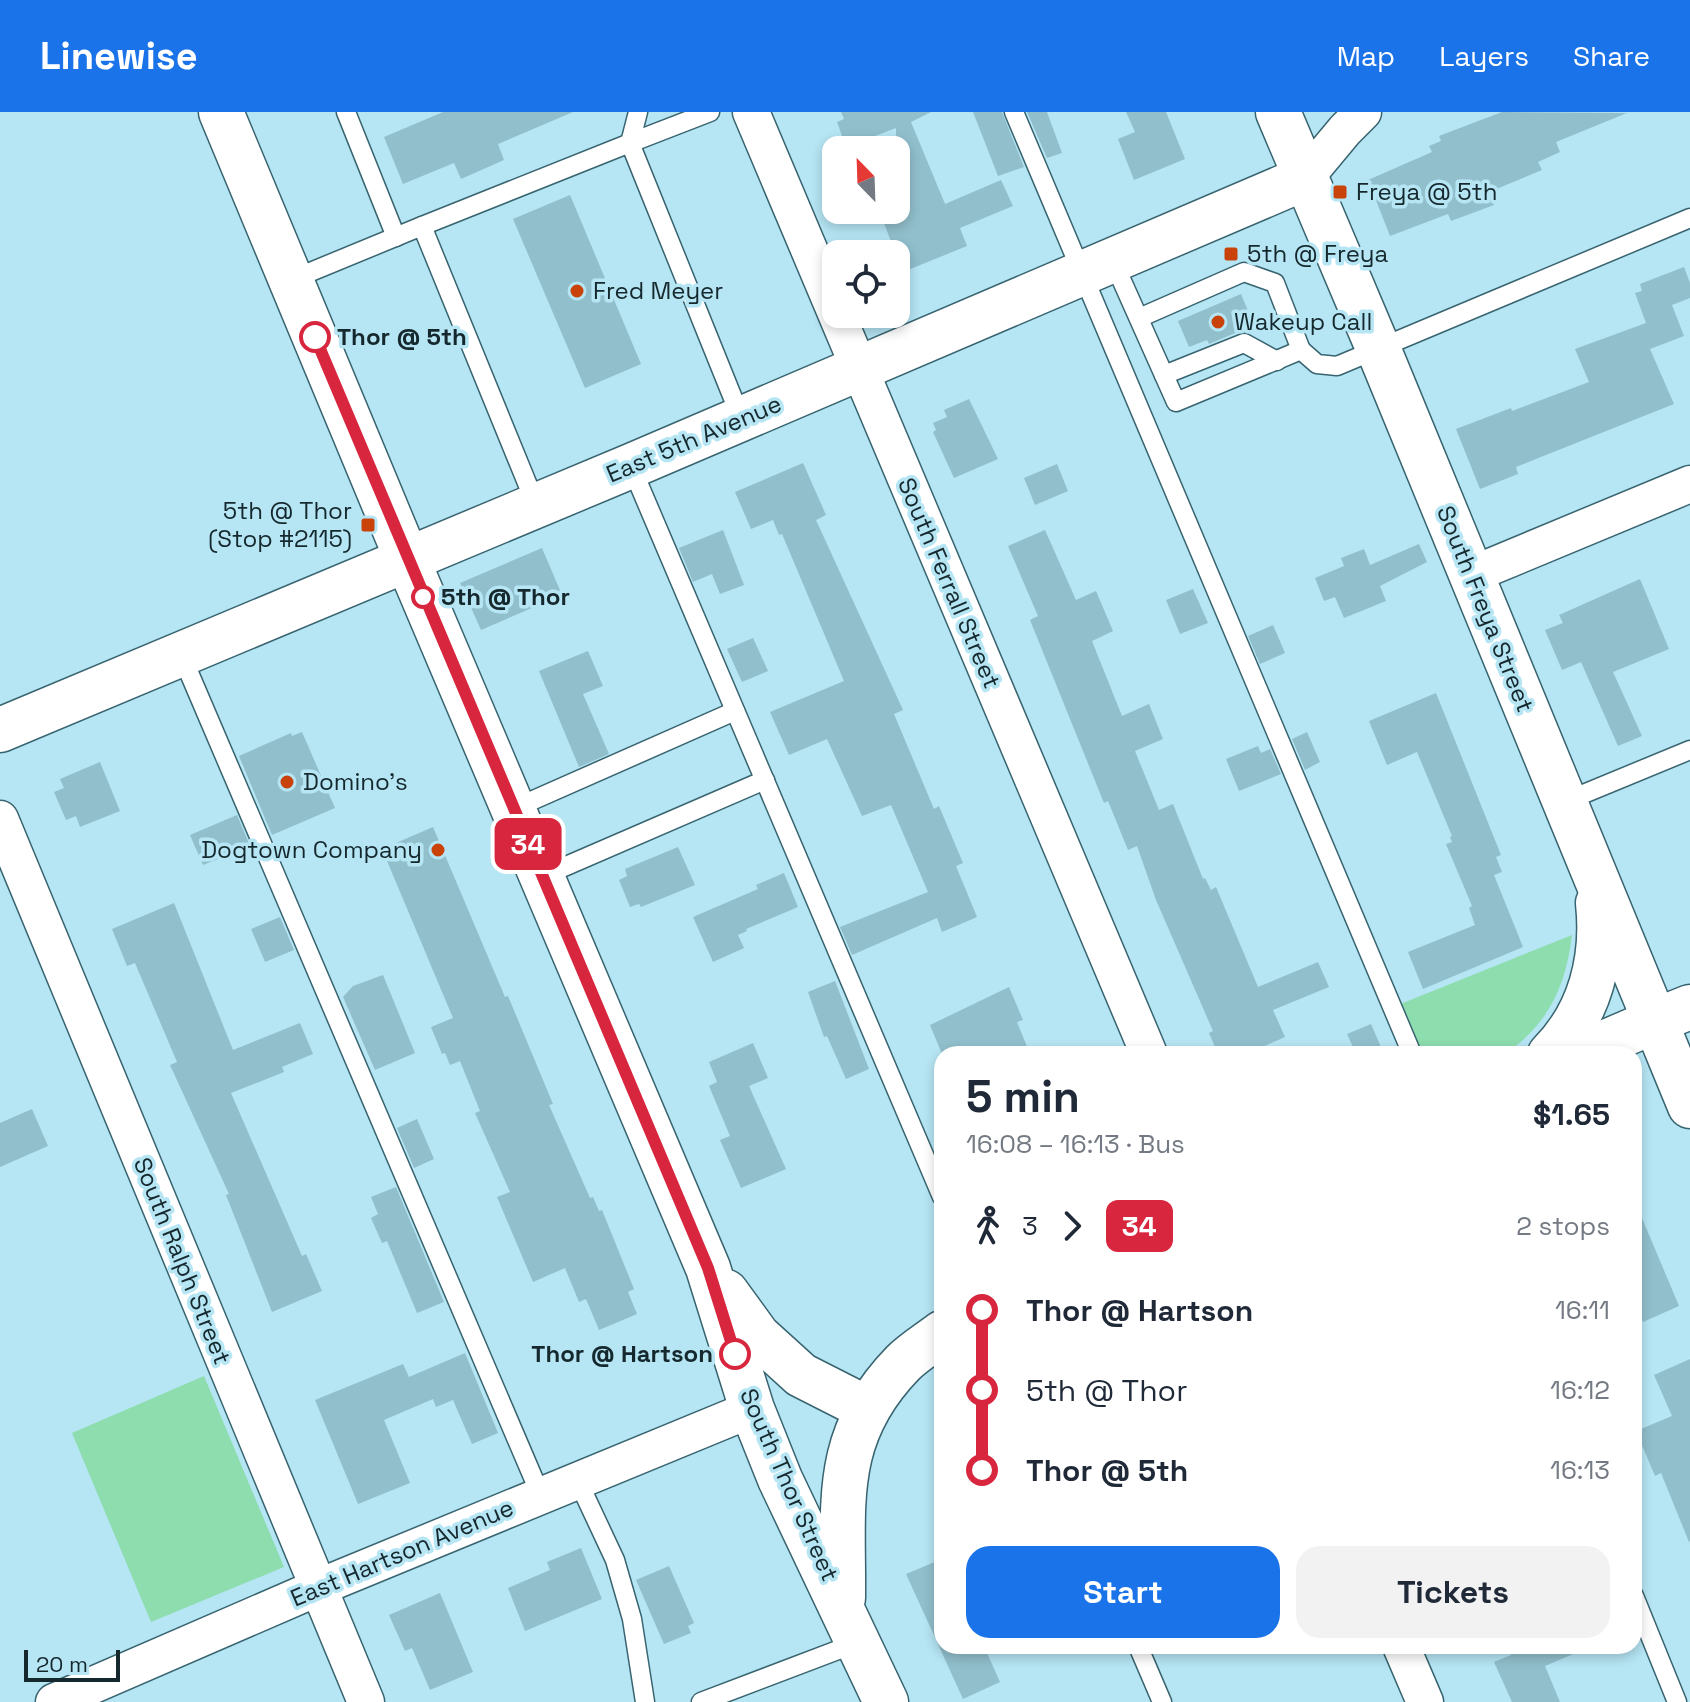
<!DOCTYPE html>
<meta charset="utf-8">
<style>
:root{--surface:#fff;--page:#f2f2f3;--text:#1f2937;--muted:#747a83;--accent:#1a73e8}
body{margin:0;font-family:"Space Grotesk",sans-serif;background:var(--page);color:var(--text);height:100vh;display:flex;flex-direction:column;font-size:30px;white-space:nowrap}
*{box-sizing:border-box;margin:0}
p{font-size:26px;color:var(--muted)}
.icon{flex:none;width:44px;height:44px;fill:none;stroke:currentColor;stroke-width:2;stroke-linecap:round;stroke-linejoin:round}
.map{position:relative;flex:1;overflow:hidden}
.details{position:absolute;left:934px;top:934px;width:708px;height:608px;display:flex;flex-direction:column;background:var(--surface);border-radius:24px;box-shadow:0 4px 12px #0003}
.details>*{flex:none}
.badge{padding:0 16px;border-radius:12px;font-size:28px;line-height:52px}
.needle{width:52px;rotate:337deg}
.buttons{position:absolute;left:822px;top:24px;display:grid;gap:16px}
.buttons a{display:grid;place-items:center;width:88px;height:88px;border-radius:16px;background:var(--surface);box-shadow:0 4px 12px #0003;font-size:40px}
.scale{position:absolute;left:24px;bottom:20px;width:96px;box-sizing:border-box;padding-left:8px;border:4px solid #15282d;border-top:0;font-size:22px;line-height:28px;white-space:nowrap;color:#15282d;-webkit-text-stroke:6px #b6e5f4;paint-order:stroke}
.map>.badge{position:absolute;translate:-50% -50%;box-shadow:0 0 0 4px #fff}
.legs{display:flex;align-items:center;gap:12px;height:88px;padding:0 32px;font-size:26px}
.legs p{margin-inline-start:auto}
.headline{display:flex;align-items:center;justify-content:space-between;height:136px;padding:0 32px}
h1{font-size:44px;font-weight:700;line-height:60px}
.cta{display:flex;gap:16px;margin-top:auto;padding:16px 32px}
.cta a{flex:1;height:92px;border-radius:24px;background:var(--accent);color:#fff;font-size:32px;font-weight:700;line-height:92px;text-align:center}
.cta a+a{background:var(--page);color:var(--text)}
ul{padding:0 32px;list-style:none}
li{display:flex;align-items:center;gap:28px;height:80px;font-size:30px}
li i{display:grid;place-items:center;width:12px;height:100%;margin:0 10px;background:currentColor}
li i::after{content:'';width:20px;height:20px;margin:-10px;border:6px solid;border-radius:50%;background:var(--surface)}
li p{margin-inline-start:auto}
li:first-child i{background:linear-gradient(#0000 50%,currentColor 0)}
li:last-child i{background:linear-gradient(currentColor 50%,#0000 0)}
header{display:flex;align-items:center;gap:48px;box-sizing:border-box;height:112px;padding:0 40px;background:var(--accent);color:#fff}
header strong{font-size:38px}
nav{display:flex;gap:44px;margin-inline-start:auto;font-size:28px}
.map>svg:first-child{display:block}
.green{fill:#8dddaf}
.building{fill:#91bfcc}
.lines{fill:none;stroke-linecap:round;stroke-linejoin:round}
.service-casing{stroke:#386470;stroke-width:21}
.minor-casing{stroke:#386470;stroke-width:39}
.tertiary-casing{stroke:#386470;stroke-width:47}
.secondary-casing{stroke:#386470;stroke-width:47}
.service{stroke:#fff;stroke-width:18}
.minor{stroke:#fff;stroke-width:36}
.tertiary{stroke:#fff;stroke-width:44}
.secondary{stroke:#fff;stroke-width:44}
.line-1-casing{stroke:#fff;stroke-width:18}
.line-1{stroke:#d7263d;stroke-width:12}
.poi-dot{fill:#c84209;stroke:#b6e5f4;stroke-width:3}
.stop-1-dot{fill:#fff;stroke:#d7263d;stroke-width:4}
.labels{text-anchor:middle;stroke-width:7;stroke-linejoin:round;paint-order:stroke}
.poi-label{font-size:24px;fill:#15282d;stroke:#b6e5f4;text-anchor:start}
.stop-label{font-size:24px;font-weight:bold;fill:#15282d;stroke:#b6e5f4;text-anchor:start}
.street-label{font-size:24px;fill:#15282d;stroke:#b6e5f4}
</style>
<header>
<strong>Linewise</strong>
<nav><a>Map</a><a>Layers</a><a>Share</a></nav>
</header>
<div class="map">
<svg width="1690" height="1590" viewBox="0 0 1690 1590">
<rect width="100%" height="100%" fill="#b6e5f4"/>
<g class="green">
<path d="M1572 823C1567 863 1556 896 1527 924 1521 930 1510 940 1502 942 1482 946 1437 942 1414 942L1393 895Z"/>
<path d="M204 1264 284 1455 151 1510 72 1321Z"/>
</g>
<g class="building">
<path d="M443 0H573L498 32 504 48 461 67 454 51 403 72 384 25Z"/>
<path d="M841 0H931L911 10 945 92 1001 68 1013 94 960 116 967 134 908 158 904 145 898 148 879 98H896V16L846 35 837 10 844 7Z"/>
<path d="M973 0H1002L1024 55 998 64Z"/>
<path d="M1027 0H1047L1062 41 1047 46Z"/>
<path d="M1126 0H1166L1185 47 1134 68 1118 27 1135 20Z"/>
<path d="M1502 0 1627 1 1556 30 1560 40 1538 50 1542 58 1489 80 1494 93 1451 109 1448 102 1390 124 1368 68 1432 40 1429 34 1441 29 1439 24Z"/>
<path d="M570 83 641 252 585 276 513 107Z"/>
<path d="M1684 155 1690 171V186L1672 193 1684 224 1650 237 1674 292 1516 355 1518 362 1480 377 1456 317 1511 296 1512 299 1589 270 1575 237 1646 211 1635 181 1642 179 1640 172Z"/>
<path d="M1241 182 1254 213 1209 232 1207 228 1189 235 1178 209Z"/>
<path d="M969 287 998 347 954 366 933 320 936 318 933 311 947 305 944 298Z"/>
<path d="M803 351 826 403 816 408 903 598 894 602 934 697 939 694 963 751 956 754 977 805 942 820 937 806 852 843 840 815 928 780 891 693 862 704 827 627 789 643 770 600 844 569 782 422 779 423 773 408 751 417 735 380Z"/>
<path d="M1057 352 1068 379 1035 393 1024 366Z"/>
<path d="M723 418 744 473 720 482 712 462 693 470 679 436Z"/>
<path d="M1045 418 1076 488 1096 479 1113 519 1092 529 1122 604 1149 592 1163 627 1135 639 1159 698 1173 692 1203 767 1205 766 1211 778 1216 775 1258 875 1318 850 1329 875 1273 898 1285 925 1246 942H1218L1209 921 1213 919 1156 788 1137 734 1128 738 1108 689 1104 691 1030 508 1038 504 1008 434Z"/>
<path d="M1419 432 1427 450 1380 474 1386 489 1344 506 1335 485 1324 489 1315 466 1344 454 1341 446 1364 437 1370 453Z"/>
<path d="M542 436 562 483 481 518 460 471Z"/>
<path d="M1640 467 1669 537 1613 560 1642 624 1618 634 1581 550 1562 558 1545 518 1563 511 1559 503Z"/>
<path d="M1193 477 1208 511 1180 522 1166 488Z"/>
<path d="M1273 513 1285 541 1260 552 1248 524Z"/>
<path d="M753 526 768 559 742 570 727 537Z"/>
<path d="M588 539 603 574 583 582 609 642 579 655 539 559Z"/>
<path d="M1436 581 1501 743 1496 745 1502 760 1494 763 1523 835 1423 877 1408 840 1475 813 1469 796 1472 794 1446 732 1452 730 1450 725 1452 724 1417 640 1387 653 1369 609Z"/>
<path d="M302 620 335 696 272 723 239 644 291 621 292 624Z"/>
<path d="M1307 620 1320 650 1305 658 1292 627Z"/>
<path d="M1258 634 1261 641 1270 637 1281 662 1239 679 1226 647Z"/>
<path d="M100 650 120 699 80 715 76 704 66 708 54 680 64 676 60 667Z"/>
<path d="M237 703 250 734 203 753 190 723Z"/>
<path d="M433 715 505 885 508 884 553 992 549 993 590 1086 593 1085 599 1099 602 1098 634 1177 628 1180 637 1202 599 1218 586 1187 579 1190 565 1156 533 1170 497 1085 510 1080 475 1001 480 999 460 949 450 953 445 941 442 942 431 915 453 906 382 737Z"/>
<path d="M678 735 695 773 641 795 639 792 630 795 619 768 627 764 625 757Z"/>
<path d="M784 761 798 795 746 817 747 819 738 823 744 836 713 850 693 805 758 777 756 773Z"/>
<path d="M174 791 233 938 300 911 313 942 282 955 284 960 231 981 302 1144 306 1142 322 1179 272 1200 226 1083 229 1082 170 953 177 950 135 851 127 854 112 817Z"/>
<path d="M280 805 294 838 265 850 251 817Z"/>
<path d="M383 863 415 941 375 958 343 885 353 874Z"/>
<path d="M835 869 869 957 846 967 827 924 824 925 808 880Z"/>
<path d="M1009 875 1023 908 1017 910 1030 942H942L930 913Z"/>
<path d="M1371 912 1384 942H1356L1347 922Z"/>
<path d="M753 931 768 966 749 974 786 1057 741 1076 720 1028 730 1024 709 974 717 970 709 950Z"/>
<path d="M32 997 48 1034 0 1055V1011Z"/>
<path d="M417 1007 434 1047 414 1056 397 1016Z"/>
<path d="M396 1075 444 1190 417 1201 387 1129 382 1131 371 1106 378 1102 371 1085Z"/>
<path d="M1634 1087 1679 1194 1643 1210 1634 1189Z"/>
<path d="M465 1241 498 1321 472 1332 453 1288 436 1295 433 1287 384 1308 410 1371 358 1392 315 1288 403 1252 409 1265Z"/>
<path d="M1690 1247V1429L1689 1430 1661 1361 1655 1364 1636 1319 1672 1304 1654 1263Z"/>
<path d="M581 1436 602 1487 525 1519 508 1476 550 1458 547 1450Z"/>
<path d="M942 1447V1534H984L1000 1570 963 1587 906 1462Z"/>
<path d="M669 1454 694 1511 688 1514 691 1521 664 1532 636 1468Z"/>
<path d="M440 1481 473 1560 430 1578 412 1536 405 1539 389 1503Z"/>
<path d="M1507 1534H1592L1545 1554 1560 1590H1512L1494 1550 1511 1543Z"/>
</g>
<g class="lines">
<g class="service-casing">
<g id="service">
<path d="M346 0 396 125"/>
<path d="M1014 0 1412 942"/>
<path d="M630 31 710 0"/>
<path d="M630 31 638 0"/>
<path d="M422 114 630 31 741 306"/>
<path d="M1113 149 1176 290 1301 238 1317 252 1337 254 1690 106"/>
<path d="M291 168 422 114 536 393"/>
<path d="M1139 206 1244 160 1275 171 1301 238"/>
<path d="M1164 263 1244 231 1277 249"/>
<path d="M631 354 942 1085"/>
<path d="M181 542 541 1384"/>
<path d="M1564 690 1690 638"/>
<path d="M513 697 735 599"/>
<path d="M543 764 765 668"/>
<path d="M578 1369 615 1448 632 1507 645 1590"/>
<path d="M1634 1484 1677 1590"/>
<path d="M1138 1534 1162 1590"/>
<path d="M701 1590 859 1530"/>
</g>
</g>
<g class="minor-casing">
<g id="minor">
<path d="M751 0 1149 942"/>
<path d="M1305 66 1345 18 1363 0"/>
<path d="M1471 463 1690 372"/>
<path d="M0 707 366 1590"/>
<path d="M1401 1534 1425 1590"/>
<path d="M54 1590 317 1476 752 1297"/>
</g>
</g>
<g class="tertiary-casing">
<g id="tertiary">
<path d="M0 618 631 354 1305 66"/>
<path d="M1655 909 1690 895"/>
</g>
</g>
<g class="secondary-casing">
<g id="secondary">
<path d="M221 0 407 447 708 1156 752 1297 780 1367 886 1590"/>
<path d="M1278 0 1378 236 1690 994"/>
<path d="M1550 942C1590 902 1604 847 1598 791"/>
<path d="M1578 942 1655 909"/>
<path d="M726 1180 758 1224 801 1263 866 1296"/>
<path d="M843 1486C844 1392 831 1325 903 1251 914 1240 929 1231 942 1221"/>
</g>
</g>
<use href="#service" class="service"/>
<use href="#minor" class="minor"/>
<use href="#tertiary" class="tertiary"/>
<use href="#secondary" class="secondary"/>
</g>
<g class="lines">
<g class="line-1-casing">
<path id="line-1" d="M315 225 708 1156 735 1242"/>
</g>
<use href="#line-1" class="line-1"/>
</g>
<g class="poi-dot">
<rect x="1332" y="72" width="16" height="16" rx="4"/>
<rect x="1223" y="134" width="16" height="16" rx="4"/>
<circle cx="577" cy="179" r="8"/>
<circle cx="1218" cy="210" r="8"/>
<rect x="360" y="405" width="16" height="16" rx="4"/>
<circle cx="287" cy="670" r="8"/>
<circle cx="438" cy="738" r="8"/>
</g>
<g class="stop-1-dot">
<circle cx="315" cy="225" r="14"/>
<circle cx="423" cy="485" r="10"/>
<circle cx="735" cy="1242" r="14"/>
</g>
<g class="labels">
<g class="poi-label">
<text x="1356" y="88">Freya @ 5th</text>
<text x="1247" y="150">5th @ Freya</text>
<text x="593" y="187">Fred Meyer</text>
<text x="1234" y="218">Wakeup Call</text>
<text x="352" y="407" text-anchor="end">5th @ Thor<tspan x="352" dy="28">(Stop #2115)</tspan></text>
<text x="303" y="678">Domino's</text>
<text x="422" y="746" text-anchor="end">Dogtown Company</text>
</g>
<g class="stop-label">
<text x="337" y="233">Thor @ 5th</text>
<text x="441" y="493">5th @ Thor</text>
<text x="713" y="1250" text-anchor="end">Thor @ Hartson</text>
</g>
<g class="street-label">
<text transform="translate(694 327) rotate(-23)" y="8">East 5th Avenue</text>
<text transform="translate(949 471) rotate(67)" y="8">South Ferrall Street</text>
<text transform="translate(1485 497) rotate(68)" y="8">South Freya Street</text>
<text transform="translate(182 1149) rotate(68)" y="8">South Ralph Street</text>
<text transform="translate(789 1373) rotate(66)" y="8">South Thor Street</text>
<text transform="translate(402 1441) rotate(-23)" y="8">East Hartson Avenue</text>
</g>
</g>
</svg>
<div class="buttons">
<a><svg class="needle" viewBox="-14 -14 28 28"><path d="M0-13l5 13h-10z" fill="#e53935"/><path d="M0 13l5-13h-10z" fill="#747a83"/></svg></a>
<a><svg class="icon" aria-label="locate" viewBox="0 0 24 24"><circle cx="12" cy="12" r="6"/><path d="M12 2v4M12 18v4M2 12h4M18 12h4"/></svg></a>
</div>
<div class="scale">20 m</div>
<b class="badge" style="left:528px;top:732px;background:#d7263d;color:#fff">34</b>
<section class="details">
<div class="headline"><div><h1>5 min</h1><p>16:08 – 16:13 · Bus</p></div><b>$1.65</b></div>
<div class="legs"><svg class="icon" aria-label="walk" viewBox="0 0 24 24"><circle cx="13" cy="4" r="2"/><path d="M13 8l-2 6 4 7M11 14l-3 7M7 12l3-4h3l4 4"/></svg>3<svg class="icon" aria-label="forward" viewBox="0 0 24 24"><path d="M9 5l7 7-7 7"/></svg><b class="badge" style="background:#d7263d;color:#fff">34</b><p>2 stops</p></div>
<ul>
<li><i style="color:#d7263d"></i><b>Thor @ Hartson</b><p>16:11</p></li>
<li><i style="color:#d7263d"></i><span>5th @ Thor</span><p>16:12</p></li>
<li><i style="color:#d7263d"></i><b>Thor @ 5th</b><p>16:13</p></li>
</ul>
<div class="cta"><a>Start</a><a>Tickets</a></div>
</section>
</div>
